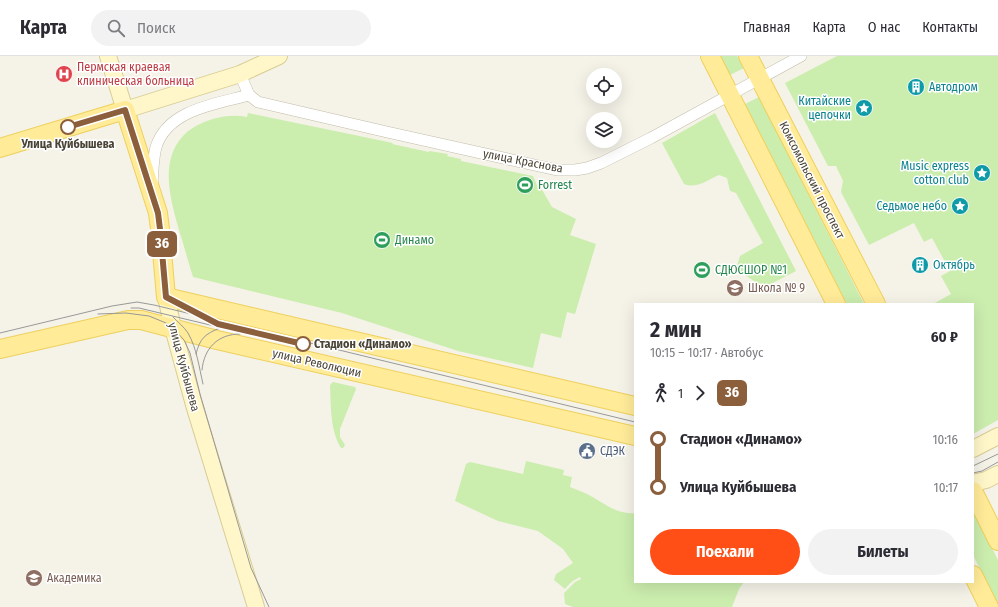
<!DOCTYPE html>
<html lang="ru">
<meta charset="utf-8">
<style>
:root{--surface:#fff;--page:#f2f2f3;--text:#2b2b33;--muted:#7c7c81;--line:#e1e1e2;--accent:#ff4f16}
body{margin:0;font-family:"Fira Sans Condensed",sans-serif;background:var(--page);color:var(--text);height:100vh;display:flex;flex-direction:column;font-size:15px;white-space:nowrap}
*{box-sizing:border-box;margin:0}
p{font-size:13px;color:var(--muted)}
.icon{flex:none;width:22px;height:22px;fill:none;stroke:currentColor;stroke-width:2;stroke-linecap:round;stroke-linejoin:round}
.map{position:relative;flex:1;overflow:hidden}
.side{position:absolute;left:634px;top:247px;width:340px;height:280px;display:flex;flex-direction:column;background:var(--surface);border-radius:0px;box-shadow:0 4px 16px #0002}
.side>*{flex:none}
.badge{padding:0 8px;border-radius:6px;font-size:14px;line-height:26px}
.buttons{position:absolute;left:586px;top:12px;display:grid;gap:8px}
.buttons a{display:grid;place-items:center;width:36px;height:36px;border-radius:50%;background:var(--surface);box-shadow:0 4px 16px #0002;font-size:20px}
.map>.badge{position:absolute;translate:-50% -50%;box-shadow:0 0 0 2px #fff}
.legs{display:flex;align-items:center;gap:6px;height:44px;padding:0 16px;font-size:13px}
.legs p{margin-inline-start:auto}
.head{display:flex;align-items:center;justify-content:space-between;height:68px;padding:0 16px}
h1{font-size:22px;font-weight:700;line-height:30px}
.button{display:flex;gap:8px;margin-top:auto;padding:8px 16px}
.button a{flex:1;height:46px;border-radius:24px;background:var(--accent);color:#fff;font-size:16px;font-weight:700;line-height:46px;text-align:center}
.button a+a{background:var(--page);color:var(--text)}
ul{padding:0 16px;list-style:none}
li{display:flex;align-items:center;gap:14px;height:48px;font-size:15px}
li i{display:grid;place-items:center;width:6px;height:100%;margin:0 5px;background:currentColor}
li i::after{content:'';width:10px;height:10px;margin:-5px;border:3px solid;border-radius:50%;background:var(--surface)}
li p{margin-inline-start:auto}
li:first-child i{background:linear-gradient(#0000 50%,currentColor 0)}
li:last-child i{background:linear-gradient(currentColor 50%,#0000 0)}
header{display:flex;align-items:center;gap:24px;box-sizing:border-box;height:56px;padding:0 20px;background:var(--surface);border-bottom:1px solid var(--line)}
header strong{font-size:19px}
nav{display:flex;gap:22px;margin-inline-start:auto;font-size:14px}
.search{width:280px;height:36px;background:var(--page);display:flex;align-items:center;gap:10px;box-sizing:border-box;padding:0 14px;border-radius:22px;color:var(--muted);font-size:15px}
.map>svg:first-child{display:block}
.green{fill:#cbedae}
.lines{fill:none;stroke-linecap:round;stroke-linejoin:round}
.street-casing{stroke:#c2bcaa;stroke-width:12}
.secondary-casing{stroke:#d9cd95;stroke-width:18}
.primary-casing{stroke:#eed05e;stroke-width:20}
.street{stroke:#fff;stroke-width:11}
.secondary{stroke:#fff7c9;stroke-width:16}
.primary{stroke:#ffeb98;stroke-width:18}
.tram{stroke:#989898;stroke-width:1}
.line-1-casing{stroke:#fff;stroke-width:9}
.line-1{stroke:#8b5e3c;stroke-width:6}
.stop-1-dot{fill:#fff;stroke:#8b5e3c;stroke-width:2}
.labels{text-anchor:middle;stroke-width:3;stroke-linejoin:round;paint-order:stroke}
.health-label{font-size:12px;fill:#be3a42;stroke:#fff;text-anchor:start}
.culture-label{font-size:12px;fill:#0d838f;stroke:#fff;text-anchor:end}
.stop-label{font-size:12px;font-weight:bold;fill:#4a4436;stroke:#fff}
.street-label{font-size:12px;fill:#4a4436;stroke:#fff}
.leisure-label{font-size:12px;fill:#27864d;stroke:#fff;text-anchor:start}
.education-label{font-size:12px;fill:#785e54;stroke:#fff;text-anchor:start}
.service-label{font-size:12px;fill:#4e5e75;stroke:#fff;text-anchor:start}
</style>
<header>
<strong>Карта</strong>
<div class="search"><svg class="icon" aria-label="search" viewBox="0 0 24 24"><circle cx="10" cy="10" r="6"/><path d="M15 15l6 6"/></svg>Поиск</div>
<nav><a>Главная</a><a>Карта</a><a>О нас</a><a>Контакты</a></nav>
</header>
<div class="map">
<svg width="998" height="551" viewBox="0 0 998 551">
<rect width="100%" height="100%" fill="#f5f3e8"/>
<g class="green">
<path d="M720 0H737L744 12 730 19Z"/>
<path d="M837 0H998V364L973 378V248H933L951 238 941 220 950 215 932 182 924 186 914 167 869 189 841 136 843 125 836 110H828L785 27Z"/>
<path d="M759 41 864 248H847L745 48Z"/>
<path d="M248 57 393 87 392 88 429 96V95L448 98 447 100 461 103V105L533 120 538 132H541L552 151 576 163 570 179 596 188 575 258 567 256 561 282 541 277 533 312 458 295 342 257 193 221C188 205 184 190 179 174 170 142 158 102 187 76 191 73 195 70 200 68 215 61 231 58 247 61Z"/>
<path d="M715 57 796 215 761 233 757 227 736 213 740 200 763 187 736 137 730 135 727 122 719 119C708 124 696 133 684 128L662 87Z"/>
<path d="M333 326 355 331 356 333 340 373V381L345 389 343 392H341C330 374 331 350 330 329Z"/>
<path d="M526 405 564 414 563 419 572 421 570 431C575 433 580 435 585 437 602 445 615 459 635 457V526H744L739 533 732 551H573L565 548 564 537 575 526 581 523 580 521C573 524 569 528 565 533L554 524 556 518 573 507 563 493 538 475 498 465 455 445 466 408 470 406 523 418Z"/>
<path d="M973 454 998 504V550L973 499Z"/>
</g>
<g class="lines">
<g class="street-casing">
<g id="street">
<path d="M240 18 249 39 258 46 387 76 557 114H575L587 112 601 107 651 82 801 0"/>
<path d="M152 128C153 116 153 102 156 91 168 53 217 48 249 39"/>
</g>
</g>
<g class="secondary-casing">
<g id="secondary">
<path d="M108 0 125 54 240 18 279 0"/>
<path d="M166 241 173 272 194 349 256 551"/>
<path d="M973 393 998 380"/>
<path d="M973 427 986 424 998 418"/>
</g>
</g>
<g class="primary-casing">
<g id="primary">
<path d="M710 0 836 248"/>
<path d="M748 0 876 248"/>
<path d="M0 92 125 54 158 157 160 173 166 241 635 350"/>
<path d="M0 293 128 264H141L217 284 635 380"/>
<path d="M973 435 998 485"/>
<path d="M973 519 989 551"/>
</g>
</g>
<use href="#street" class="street"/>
<use href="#secondary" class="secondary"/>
<use href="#primary" class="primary"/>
<g class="tram">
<path d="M131 252H139L252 279"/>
<path d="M98 258 126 257 149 260 166 267 173 272 184 284 190 297 200 338 251 512 269 551"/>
<path d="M173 261C178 266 184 271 188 277 197 293 199 311 203 328"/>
<path d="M0 277 112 250 137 246 154 249 635 366"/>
<path d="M196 298C200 282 205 278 220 272"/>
<path d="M202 314C204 292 218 278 240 278"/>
<path d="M973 410 998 398"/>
<path d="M973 417 982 415 998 406"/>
</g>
</g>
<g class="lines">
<g class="line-1-casing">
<path id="line-1" d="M68 71 125 54 158 157 160 173 166 241 218 268 303 288"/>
</g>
<use href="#line-1" class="line-1"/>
</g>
<defs>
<g id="hospital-disc" transform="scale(0.9)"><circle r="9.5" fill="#e0444e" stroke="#fff"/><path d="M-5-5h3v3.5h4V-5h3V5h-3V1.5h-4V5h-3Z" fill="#fff"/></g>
<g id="building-disc" transform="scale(0.9)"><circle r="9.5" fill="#0f9aa8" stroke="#fff"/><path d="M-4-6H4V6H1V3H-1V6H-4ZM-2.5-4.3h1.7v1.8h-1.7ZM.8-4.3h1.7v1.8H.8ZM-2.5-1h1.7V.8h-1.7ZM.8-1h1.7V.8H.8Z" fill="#fff"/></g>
<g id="sight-disc" transform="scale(0.9)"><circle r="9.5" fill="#0f9aa8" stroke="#fff"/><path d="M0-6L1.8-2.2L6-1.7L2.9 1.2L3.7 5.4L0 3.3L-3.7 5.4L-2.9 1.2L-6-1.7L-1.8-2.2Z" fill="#fff"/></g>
<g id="stadium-disc" transform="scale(0.9)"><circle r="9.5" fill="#2e9e5b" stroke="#fff"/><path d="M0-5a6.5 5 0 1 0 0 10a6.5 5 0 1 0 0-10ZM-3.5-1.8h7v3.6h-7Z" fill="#fff"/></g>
<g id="school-disc" transform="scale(0.9)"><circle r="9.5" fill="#8d6e63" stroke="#fff"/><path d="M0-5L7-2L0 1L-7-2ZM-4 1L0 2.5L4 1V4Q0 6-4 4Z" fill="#fff"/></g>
<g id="civic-disc" transform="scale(0.9)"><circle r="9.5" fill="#5c6f8a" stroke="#fff"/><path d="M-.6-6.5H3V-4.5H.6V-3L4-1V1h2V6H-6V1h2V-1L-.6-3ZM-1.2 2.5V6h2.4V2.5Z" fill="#fff"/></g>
</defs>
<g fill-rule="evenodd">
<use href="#hospital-disc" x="64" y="18"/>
<use href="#building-disc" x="916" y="31"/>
<use href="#sight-disc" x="864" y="52"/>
<use href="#sight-disc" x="982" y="117"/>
<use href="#stadium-disc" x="525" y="129"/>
<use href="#sight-disc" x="960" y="150"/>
<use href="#stadium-disc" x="382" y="184"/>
<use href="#building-disc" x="920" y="209"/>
<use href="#stadium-disc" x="702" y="214"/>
<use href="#school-disc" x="735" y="232"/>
<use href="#civic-disc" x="587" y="395"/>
<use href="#school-disc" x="34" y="522"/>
</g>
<g class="stop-1-dot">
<circle cx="68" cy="71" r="7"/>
<circle cx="303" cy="288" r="7"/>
</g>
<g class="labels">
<g class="health-label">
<text x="77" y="15">Пермская краевая<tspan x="77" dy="14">клиническая больница</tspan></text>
</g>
<g class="culture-label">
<text x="929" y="35" text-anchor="start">Автодром</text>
<text x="851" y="49">Китайские<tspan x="851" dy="14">цепочки</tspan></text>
<text x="969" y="114">Music express<tspan x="969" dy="14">cotton club</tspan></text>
<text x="947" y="154">Седьмое небо</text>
<text x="933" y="213" text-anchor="start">Октябрь</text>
</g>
<g class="stop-label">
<text x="68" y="92">Улица Куйбышева</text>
<text x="314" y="292" text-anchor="start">Стадион «Динамо»</text>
</g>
<g class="street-label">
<text transform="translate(523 105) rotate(11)" y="4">улица Краснова</text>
<text transform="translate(812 124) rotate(63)" y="4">Комсомольский проспект</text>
<text transform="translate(317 307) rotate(13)" y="4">улица Революции</text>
<text transform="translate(184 311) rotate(75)" y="4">улица Куйбышева</text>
</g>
<g class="leisure-label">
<text x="538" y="133">Forrest</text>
<text x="395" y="188">Динамо</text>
<text x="715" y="218">СДЮСШОР №1</text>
</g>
<g class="education-label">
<text x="748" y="236">Школа № 9</text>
<text x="47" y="526">Академика</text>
</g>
<g class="service-label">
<text x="600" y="399">СДЭК</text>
</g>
</g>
</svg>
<div class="buttons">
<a><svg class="icon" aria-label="locate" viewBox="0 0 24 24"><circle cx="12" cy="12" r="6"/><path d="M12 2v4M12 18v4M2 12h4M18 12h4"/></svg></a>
<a><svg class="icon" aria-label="layers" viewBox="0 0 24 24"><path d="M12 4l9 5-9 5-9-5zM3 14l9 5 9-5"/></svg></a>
</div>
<b class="badge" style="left:162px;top:188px;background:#8b5e3c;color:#fff">36</b>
<section class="side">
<div class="head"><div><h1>2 мин</h1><p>10:15 – 10:17 · Автобус</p></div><b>60 ₽</b></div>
<div class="legs"><svg class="icon" aria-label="walk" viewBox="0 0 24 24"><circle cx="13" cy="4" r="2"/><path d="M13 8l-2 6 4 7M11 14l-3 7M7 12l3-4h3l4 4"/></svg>1<svg class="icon" aria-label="forward" viewBox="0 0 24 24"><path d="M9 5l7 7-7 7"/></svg><b class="badge" style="background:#8b5e3c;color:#fff">36</b></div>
<ul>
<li><i style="color:#8b5e3c"></i><b>Стадион «Динамо»</b><p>10:16</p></li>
<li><i style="color:#8b5e3c"></i><b>Улица Куйбышева</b><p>10:17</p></li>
</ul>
<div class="button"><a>Поехали</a><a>Билеты</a></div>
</section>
</div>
